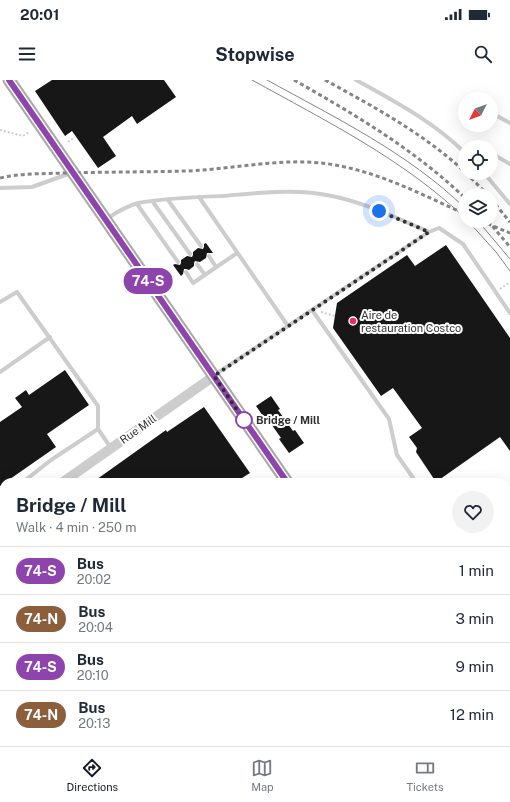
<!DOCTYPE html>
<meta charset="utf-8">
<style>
:root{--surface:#fff;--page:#f2f2f3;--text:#1f2937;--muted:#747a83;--line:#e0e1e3;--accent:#111827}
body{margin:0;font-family:"Public Sans",sans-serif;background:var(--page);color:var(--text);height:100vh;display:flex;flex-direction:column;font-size:15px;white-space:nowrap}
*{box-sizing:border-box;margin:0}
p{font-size:13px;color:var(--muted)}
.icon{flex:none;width:22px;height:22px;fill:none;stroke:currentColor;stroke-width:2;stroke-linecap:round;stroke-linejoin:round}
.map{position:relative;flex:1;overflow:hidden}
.panel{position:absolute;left:0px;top:398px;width:510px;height:268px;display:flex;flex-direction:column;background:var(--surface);border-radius:12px 12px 0 0;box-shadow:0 4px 16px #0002}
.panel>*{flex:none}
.badge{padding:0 8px;border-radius:13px;font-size:14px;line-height:26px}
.needle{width:26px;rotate:228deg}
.fabs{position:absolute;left:458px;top:12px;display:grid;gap:8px}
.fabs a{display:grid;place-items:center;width:40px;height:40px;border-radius:50%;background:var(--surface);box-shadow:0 4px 16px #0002;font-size:20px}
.you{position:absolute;width:20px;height:20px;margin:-10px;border:3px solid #fff;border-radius:50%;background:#1a73e8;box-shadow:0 0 0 6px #1a73e833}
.map>.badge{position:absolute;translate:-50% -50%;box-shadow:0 0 0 2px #fff}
.round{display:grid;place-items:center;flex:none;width:42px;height:42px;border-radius:21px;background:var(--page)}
.head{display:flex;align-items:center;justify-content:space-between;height:68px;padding:0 16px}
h1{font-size:19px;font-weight:700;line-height:30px}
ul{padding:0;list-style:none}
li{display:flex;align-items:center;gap:12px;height:48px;padding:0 16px;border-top:1px solid var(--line)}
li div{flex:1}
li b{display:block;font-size:15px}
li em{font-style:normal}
li .badge{min-width:44px;font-weight:700;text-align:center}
.status{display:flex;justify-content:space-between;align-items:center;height:28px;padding:0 20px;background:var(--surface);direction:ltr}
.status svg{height:11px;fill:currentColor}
header{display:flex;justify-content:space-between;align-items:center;height:52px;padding:0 16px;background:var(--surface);font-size:18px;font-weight:700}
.dock{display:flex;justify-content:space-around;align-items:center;height:56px;border-top:1px solid var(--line);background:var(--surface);font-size:11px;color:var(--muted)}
.dock a{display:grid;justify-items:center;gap:2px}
.dock .current{color:var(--accent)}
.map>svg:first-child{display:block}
.building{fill:#171717}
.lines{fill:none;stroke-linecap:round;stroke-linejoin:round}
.path{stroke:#cdcdcd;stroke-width:2;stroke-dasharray:2 2;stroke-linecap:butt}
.service{stroke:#cdcdcd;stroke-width:4}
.tertiary{stroke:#cdcdcd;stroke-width:10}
.primary{stroke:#a8a8a8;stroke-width:13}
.tram{stroke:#858585;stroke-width:1}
.rail{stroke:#858585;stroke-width:3;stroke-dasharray:4 3;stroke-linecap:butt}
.line-casing{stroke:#fff;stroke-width:9}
.line{stroke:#8e44ad;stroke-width:6}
.walk{stroke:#303030;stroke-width:4;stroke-dasharray:0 7.2}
.poi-dot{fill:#f3266d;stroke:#fff;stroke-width:1.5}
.stop-dot{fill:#fff;stroke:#8e44ad;stroke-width:2}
.labels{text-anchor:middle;stroke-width:4;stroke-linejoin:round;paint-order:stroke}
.poi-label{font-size:11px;fill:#303030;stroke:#fff;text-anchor:start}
.stop-label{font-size:11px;font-weight:bold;fill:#303030;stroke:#fff;text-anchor:start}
.street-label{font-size:11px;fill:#303030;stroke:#fff}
</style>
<div class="status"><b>20:01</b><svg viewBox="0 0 49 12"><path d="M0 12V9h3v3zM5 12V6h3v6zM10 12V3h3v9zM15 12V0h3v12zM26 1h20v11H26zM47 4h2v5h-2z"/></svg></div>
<header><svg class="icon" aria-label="menu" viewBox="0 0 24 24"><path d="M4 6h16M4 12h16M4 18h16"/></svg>Stopwise<svg class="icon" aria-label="search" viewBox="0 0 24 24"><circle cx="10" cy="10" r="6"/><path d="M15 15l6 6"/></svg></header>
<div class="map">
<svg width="510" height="666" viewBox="0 0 510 666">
<rect width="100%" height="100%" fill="#fff"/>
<g class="building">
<path d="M52 0H164L176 17 137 44 132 36 103 57 116 76 98 88 72 51 65 56 35 11Z"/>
<path d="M206 163 213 173H207L206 178 200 182 195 181 194 183V186L189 190 186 189H184L183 194 181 196 173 185 175 184 180 185 181 183V180L187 176 192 177 193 175V172L198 168 203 169 204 167V164Z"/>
<path d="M446 165 510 258V371L500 357 436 402 416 372 417 368 409 357 422 348 393 308 381 316 333 248 337 223 407 175 415 186Z"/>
<path d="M65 290 89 325 47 354 56 367 0 406V342L22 327 15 318 26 310 29 315Z"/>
<path d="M271 316 280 329 278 330 293 351 295 350 304 363 289 373 279 359 281 358 267 338 265 339 256 326Z"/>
<path d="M204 327 250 393 242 398 245 402H93L166 350 167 352Z"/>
</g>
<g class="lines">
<g class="path">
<path d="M0 50 23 56 29 52"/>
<path d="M68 62 75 57"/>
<path d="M500 209 509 203 510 204"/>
<path d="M321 232 335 236"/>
<path d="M0 610 4 609"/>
</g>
<g class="service">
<path d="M356 0C394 21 434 42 465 73"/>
<path d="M497 36 510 43"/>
<path d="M471 67H477"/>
<path d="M491 73 510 84"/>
<path d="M484 93 510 124"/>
<path d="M0 108 32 107 71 93"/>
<path d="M199 117 288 246"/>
<path d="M168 120 201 166"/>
<path d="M153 122 190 174"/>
<path d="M137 124 178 182"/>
<path d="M108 138C117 132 127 126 138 123 164 118 196 117 223 116 258 113 296 108 332 116 366 123 397 138 429 152"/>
<path d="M209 176 216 187"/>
<path d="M197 184 205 195"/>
<path d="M186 192 193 203 237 173"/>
<path d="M0 222 17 212 98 326V349"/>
<path d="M312 230 389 339 397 375 416 402"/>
<path d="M0 292 50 257"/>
<path d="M216 294 429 152 439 148 463 164 510 233"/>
<path d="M23 402 51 380 98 349 111 368"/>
<path d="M0 419 4 416"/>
<path d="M506 439 510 445"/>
<path d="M506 520 510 517"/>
<path d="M506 603 510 602"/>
<path d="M0 644 4 641"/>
<path d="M339 662 340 666"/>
</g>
<g class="tertiary">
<path d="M63 402 214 296"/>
<path d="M0 446 4 444"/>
</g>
<g class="primary">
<path d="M9 0 287 402"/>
<path d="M465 662 468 666"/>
</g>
<g class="tram">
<path d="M252 0C326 41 403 79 465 138"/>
<path d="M267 0C336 38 408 73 465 128"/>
<path d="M468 141 496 172 510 191"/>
<path d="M478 141 510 179"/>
<path d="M506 662 510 656"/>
</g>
<g class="rail">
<path d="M294 0C354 34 415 70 465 118"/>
<path d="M325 0C374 27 423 53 465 92"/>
<path d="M466 93 488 115"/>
<path d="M0 98C21 93 42 94 63 93 105 92 146 92 187 91 237 89 286 76 335 85 381 93 423 115 465 134"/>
<path d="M491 119 510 142"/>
<path d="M481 141 510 153"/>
<path d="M488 141 510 167"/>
</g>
</g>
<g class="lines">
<g class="line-casing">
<path id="line" d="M9 0 287 402"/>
</g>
<use href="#line" class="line"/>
<path class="walk" d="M244 340 246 343 214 296 429 152 379 131"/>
</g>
<circle class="poi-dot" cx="353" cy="241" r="4"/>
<circle class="stop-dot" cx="244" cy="340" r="8"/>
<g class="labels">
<g class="poi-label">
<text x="361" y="239">Aire de<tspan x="361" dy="13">restauration Costco</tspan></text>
</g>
<g class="stop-label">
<text x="256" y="344">Bridge / Mill</text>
</g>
<g class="street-label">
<text transform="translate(138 349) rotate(-35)" y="4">Rue Mill</text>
</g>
</g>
</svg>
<div class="fabs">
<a><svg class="needle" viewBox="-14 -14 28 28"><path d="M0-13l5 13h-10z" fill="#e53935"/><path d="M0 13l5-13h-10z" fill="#747a83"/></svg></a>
<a><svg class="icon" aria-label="locate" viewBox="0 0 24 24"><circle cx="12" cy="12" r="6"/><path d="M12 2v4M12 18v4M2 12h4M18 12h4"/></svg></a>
<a><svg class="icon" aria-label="layers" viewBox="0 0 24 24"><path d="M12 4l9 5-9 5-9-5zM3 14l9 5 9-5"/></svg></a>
</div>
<div class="you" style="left:379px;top:131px"></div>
<b class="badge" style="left:148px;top:201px;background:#8e44ad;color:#fff">74-S</b>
<section class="panel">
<div class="head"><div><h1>Bridge / Mill</h1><p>Walk · 4 min · 250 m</p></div><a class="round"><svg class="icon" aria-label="heart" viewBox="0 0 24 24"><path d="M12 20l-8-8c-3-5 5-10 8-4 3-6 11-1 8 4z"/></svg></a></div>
<ul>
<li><span class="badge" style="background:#8e44ad;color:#fff">74-S</span><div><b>Bus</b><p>20:02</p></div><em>1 min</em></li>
<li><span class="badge" style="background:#8b5e3c;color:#fff">74-N</span><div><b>Bus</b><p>20:04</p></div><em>3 min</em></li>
<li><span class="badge" style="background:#8e44ad;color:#fff">74-S</span><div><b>Bus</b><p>20:10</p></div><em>9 min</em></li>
<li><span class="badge" style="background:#8b5e3c;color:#fff">74-N</span><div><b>Bus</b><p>20:13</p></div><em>12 min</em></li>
</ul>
</section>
</div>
<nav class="dock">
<a class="current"><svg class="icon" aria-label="directions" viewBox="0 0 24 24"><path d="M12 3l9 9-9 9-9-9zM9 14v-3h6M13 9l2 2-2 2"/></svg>Directions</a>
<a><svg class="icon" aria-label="map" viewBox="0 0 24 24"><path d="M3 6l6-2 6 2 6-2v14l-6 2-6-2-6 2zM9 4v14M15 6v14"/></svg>Map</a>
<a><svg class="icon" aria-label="tickets" viewBox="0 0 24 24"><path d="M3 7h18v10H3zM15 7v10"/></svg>Tickets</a>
</nav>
